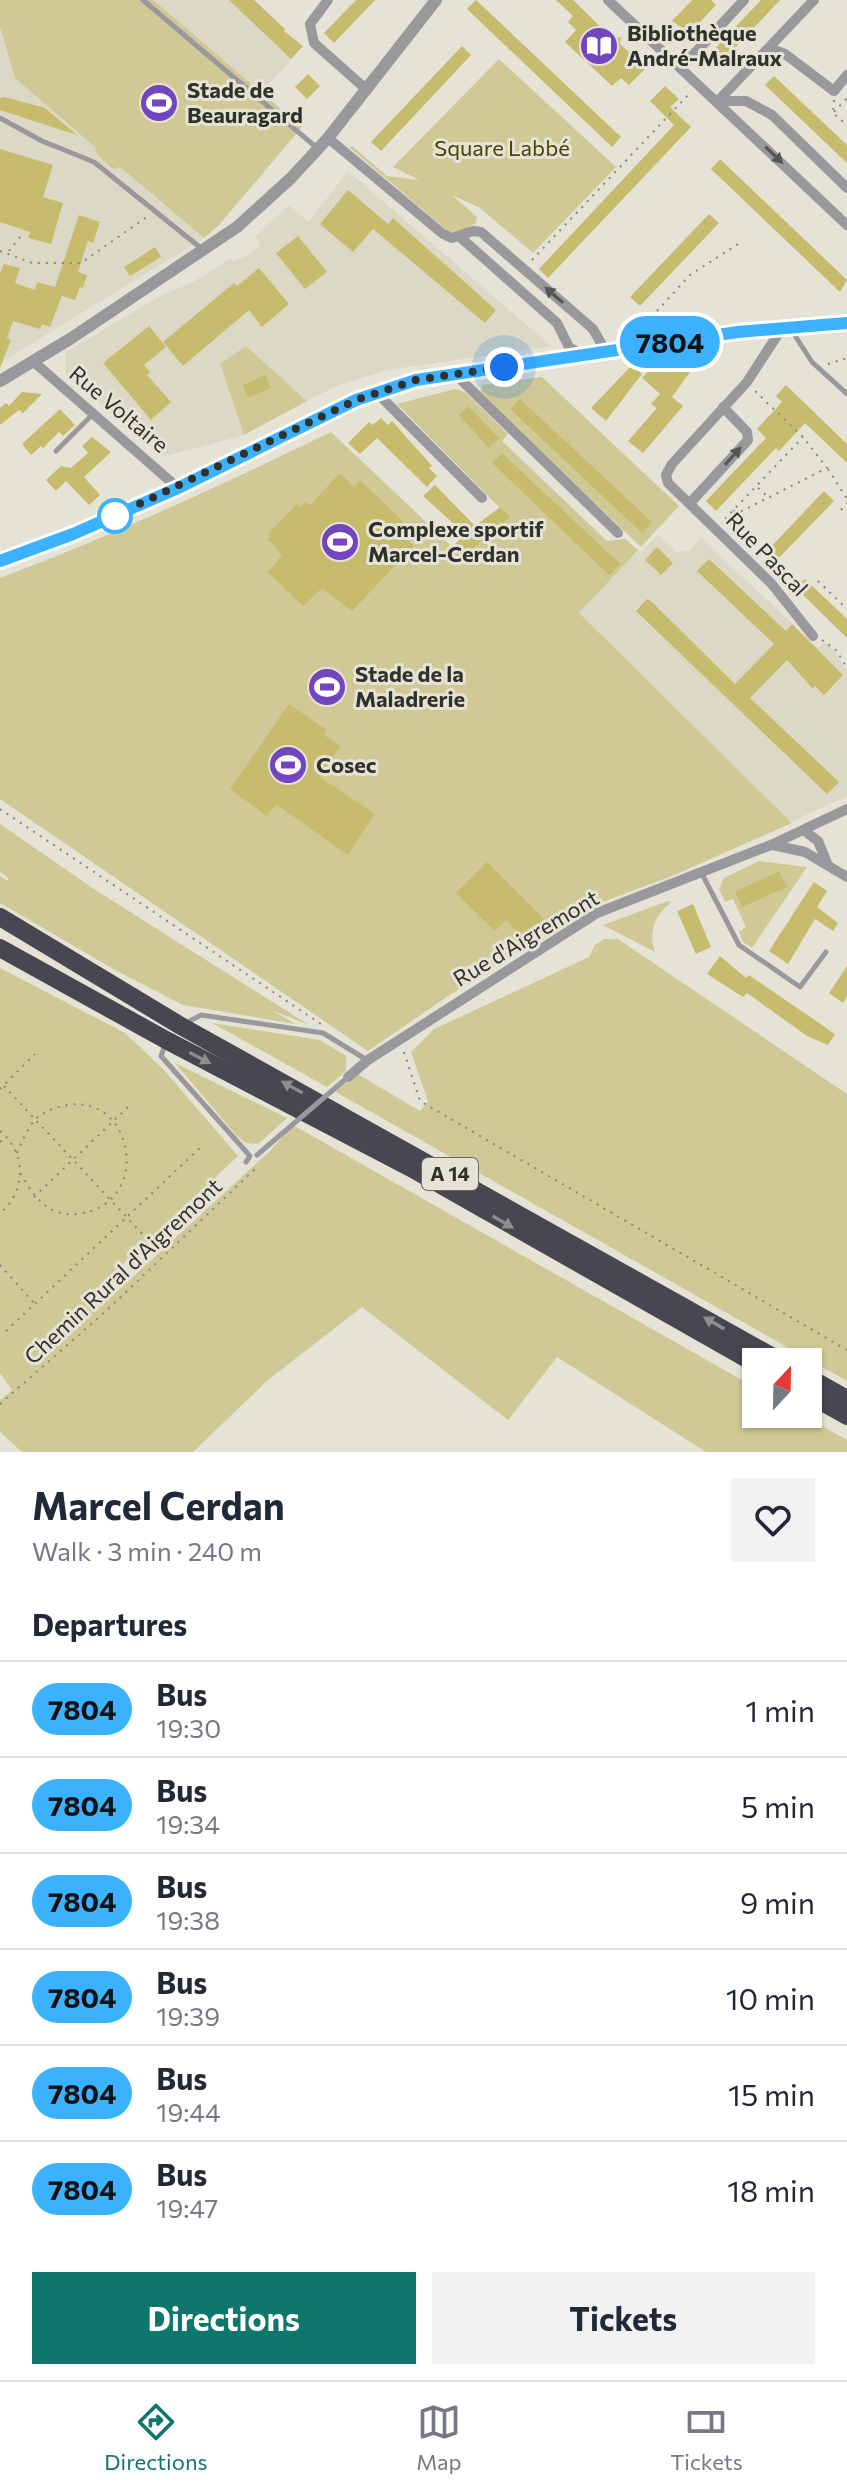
<!DOCTYPE html>
<meta charset="utf-8">
<style>
:root{--surface:#fff;--page:#f2f2f3;--text:#1f2937;--muted:#747a83;--line:#e0e1e3;--accent:#0f766e}
body{margin:0;font-family:Commissioner,sans-serif;background:var(--page);color:var(--text);height:100vh;display:flex;flex-direction:column;font-size:30px;white-space:nowrap}
*{box-sizing:border-box;margin:0}
p{font-size:26px;color:var(--muted)}
.icon{flex:none;width:44px;height:44px;fill:none;stroke:currentColor;stroke-width:2;stroke-linecap:round;stroke-linejoin:round}
.map{position:relative;height:1452px;overflow:hidden}
.drawer{display:flex;flex-direction:column;background:var(--surface);flex:1}
.drawer>*{flex:none}
.badge{padding:0 16px;border-radius:26px;font-size:28px;line-height:52px}
.needle{width:52px;rotate:22deg}
.fabs{position:absolute;left:742px;top:1348px;display:grid;gap:16px}
.fabs a{display:grid;place-items:center;width:80px;height:80px;border-radius:0px;background:var(--surface);box-shadow:0 2px 6px #0004;font-size:40px}
.you{position:absolute;width:40px;height:40px;margin:-20px;border:6px solid #fff;border-radius:50%;background:#1a73e8;box-shadow:0 0 0 12px #1a73e833}
.map>.badge{position:absolute;translate:-50% -50%;box-shadow:0 0 0 4px #fff}
h2{padding:0 32px;font-size:30px;line-height:72px}
.round{display:grid;place-items:center;flex:none;width:84px;height:84px;border-radius:0px;background:var(--page)}
.overview{display:flex;align-items:center;justify-content:space-between;height:136px;padding:0 32px}
h1{font-size:38px;font-weight:700;line-height:60px}
.action{display:flex;gap:16px;margin-top:auto;padding:16px 32px}
.action a{flex:1;height:92px;border-radius:0px;background:var(--accent);color:#fff;font-size:32px;font-weight:700;line-height:92px;text-align:center}
.action a+a{background:var(--page);color:var(--text)}
ul{padding:0;list-style:none}
li{display:flex;align-items:center;gap:24px;height:96px;padding:0 32px;border-top:2px solid var(--line)}
li div{flex:1}
li b{display:block;font-size:30px}
li em{font-style:normal}
li .badge{min-width:88px;font-weight:700;text-align:center}
.tabs{display:flex;justify-content:space-around;align-items:center;height:112px;border-top:2px solid var(--line);background:var(--surface);font-size:22px;color:var(--muted)}
.tabs a{display:grid;justify-items:center;gap:4px}
.tabs .on{color:var(--accent)}
.map>svg:first-child{display:block}
.built{fill:#dbd9c5}
.green{fill:#d0c996}
.building{fill:#c7bc6d}
.lines{fill:none;stroke-linecap:round;stroke-linejoin:round}
.path{stroke:#8a8980;stroke-width:2;stroke-dasharray:2 6;stroke-linecap:butt}
.service{stroke:#99989d;stroke-width:5}
.minor{stroke:#99989d;stroke-width:10}
.tertiary{stroke:#99989d;stroke-width:12}
.primary{stroke:#5d5b64;stroke-width:16}
.motorway{stroke:#484650;stroke-width:18}
.service-bridge{stroke:#99989d;stroke-width:5}
.oneway{fill:#555554}
.oneway2{fill:#8e8d8c}
.line-casing{stroke:#fff;stroke-width:18}
.line{stroke:#3bb2ff;stroke-width:12}
.walk{stroke:#31312c;stroke-width:8;stroke-dasharray:0 14.4}
.stop-dot{fill:#fff;stroke:#3bb2ff;stroke-width:4}
.labels{text-anchor:middle;stroke-width:6;stroke-linejoin:round;paint-order:stroke}
.shield{fill:#e4e3d6;stroke:#67665f;stroke-width:2}
.shield-label{font-size:20px;font-weight:bold;fill:#31312c}
.poi-label{font-size:22px;font-weight:bold;fill:#31312c;stroke:#e4e3d6;text-anchor:start}
.park-label{font-size:22px;fill:#4b4301;stroke:#e4e3d6}
.street-label{font-size:22px;fill:#31312c;stroke:#e4e3d6}
</style>
<div class="map">
<svg width="847" height="1452" viewBox="0 0 847 1452">
<rect width="100%" height="100%" fill="#e4e3d6"/>
<g class="built">
<path d="M150 0H254L285 29 282 33 303 46 262 92Z"/>
<path d="M0 27 15 78 96 147V154L113 169 120 167 204 238 0 363Z"/>
<path d="M348 171 551 346 387 370 339 385 307 401 246 346 220 364 244 435 166 456 159 454 66 376V352L164 294 190 284 230 259 233 262 247 256 260 246 256 236 289 205 309 222Z"/>
<path d="M658 535 676 552 690 550 701 538 818 648 825 642 834 650 847 671V796L791 822 579 613 638 550 641 553Z"/>
</g>
<g class="green">
<path d="M0 0H153L302 127 219 225 204 238 120 167 113 169 96 154 95 147 15 78 0 27Z"/>
<path d="M499 59 616 167 533 253 480 208 452 195 477 217 476 223 460 232H449L349 147 352 146 387 176 419 180 393 167Z"/>
<path d="M246 346 307 401 244 435 220 364Z"/>
<path d="M542 377 679 506 641 547 480 394 482 385Z"/>
<path d="M455 389 465 392 508 434 502 441 607 541 625 539 638 550 579 613 792 823 672 876 592 906 476 977 368 1051 0 799V578C114 535 222 485 331 432L463 557 509 517 397 404Z"/>
<path d="M0 824 97 891 309 1025 271 1010 296 1024 183 1005 115 970 0 903V876L7 881 9 878 0 872Z"/>
<path d="M759 861 807 867 752 948 743 942 739 932 746 927 733 899 725 902 719 889 724 878Z"/>
<path d="M668 901 671 902C655 916 648 930 655 952L603 925Z"/>
<path d="M604 939H618L847 1094V1381L334 1091 356 1073 420 1111 428 1101 411 1052 434 1029 589 957 595 945Z"/>
<path d="M0 968 125 1033 163 1069 238 1156 90 1295 100 1307 271 1150 293 1125 756 1388V1414H801L847 1440V1452H706L557 1357 508 1420 362 1307 268 1380 193 1452H22L0 1432V1400L12 1390 0 1373Z"/>
<path d="M212 1023 320 1040 346 1056V1071L327 1087Z"/>
<path d="M175 1063 287 1118 258 1144 246 1143 237 1136Z"/>
</g>
<g class="building">
<path d="M229 0H254L285 29 284 31 303 46 291 59Z"/>
<path d="M356 0H375L334 43 324 33Z"/>
<path d="M476 0 621 137 612 147 467 9Z"/>
<path d="M556 0H573L613 39 621 37 620 44 646 68 629 85 621 78 612 86 565 42 576 30 568 22 573 16Z"/>
<path d="M692 0H711L716 5 690 33 672 21Z"/>
<path d="M761 0H780L716 68 706 58Z"/>
<path d="M462 46 471 55 381 151 371 142Z"/>
<path d="M308 74 320 86 307 99 295 87Z"/>
<path d="M774 76 847 145V163L765 85Z"/>
<path d="M665 86 679 99 670 107 691 127 548 278 539 269 674 125 650 101Z"/>
<path d="M5 97 45 108 77 135 0 110V98Z"/>
<path d="M0 149 53 165 43 197 63 203 51 244 28 238 30 232 0 222Z"/>
<path d="M720 159 847 280 840 292 711 169Z"/>
<path d="M348 190 388 224 393 218 496 310 485 323 373 229 353 252 320 224Z"/>
<path d="M709 214 719 223 640 306 630 297Z"/>
<path d="M79 215 100 222 93 243 88 241 78 272 87 275 83 288 80 287 75 300 62 296 50 327 42 324 40 329 13 321 7 338 11 340 0 368V274L4 264 20 268 15 283 35 290 37 282 55 287Z"/>
<path d="M298 236 327 272 305 289 276 253Z"/>
<path d="M155 247 161 257 130 276 124 267Z"/>
<path d="M259 268 289 304 262 327 249 310 183 366 163 342 234 283 237 286Z"/>
<path d="M149 326 166 347 144 365 150 372 147 375 171 402 151 420 103 363Z"/>
<path d="M684 355 695 365 672 397 683 406 643 453 628 441 657 408 651 404 660 394 642 378 657 361 669 372Z"/>
<path d="M632 365 642 374 606 421 591 408Z"/>
<path d="M265 375 271 388 248 398 243 385Z"/>
<path d="M786 385 847 444V463L805 423 779 451 776 448 716 511 706 501 766 438 757 429 782 402 776 396Z"/>
<path d="M22 392 42 394 23 413 19 410 0 425V408L6 403 9 406Z"/>
<path d="M520 399 652 522 642 533 510 409Z"/>
<path d="M468 406 499 438 489 448 459 415Z"/>
<path d="M60 409 75 425 63 436 59 432 43 448 41 446 31 455 22 444Z"/>
<path d="M381 418 388 425 392 421 432 466 429 468 437 476 427 487 377 438 360 454 348 443 369 422 373 425Z"/>
<path d="M92 437 111 452 84 477 100 495 89 505 66 481 56 491 46 480 61 466 71 468 88 453 82 446Z"/>
<path d="M502 453 620 564 609 575 492 463Z"/>
<path d="M340 473 354 487 360 480 404 522 397 530 414 546 352 611 322 588 303 606 268 572 282 555 268 539 271 537 268 534 297 504 300 508 305 502 310 505Z"/>
<path d="M435 485 475 526 500 507 510 517 463 557 452 547 465 534 423 496Z"/>
<path d="M824 491 834 501 773 564 763 555Z"/>
<path d="M657 547 673 563 661 575 645 560Z"/>
<path d="M709 559 786 631 792 624 843 675 824 695 815 686 813 689 787 660 750 698 839 782 827 794 636 611 647 599 653 603 735 684 774 644 697 571Z"/>
<path d="M805 579 847 619V638L796 588Z"/>
<path d="M289 704 327 730 324 735 340 746 320 777 375 814 348 855 276 804 267 816 230 789Z"/>
<path d="M487 862 546 921 526 940 506 920 495 931 456 893Z"/>
<path d="M779 871 787 887 742 907 735 892Z"/>
<path d="M814 882 827 891 817 907 838 923 833 931 815 919 788 964 769 951Z"/>
<path d="M693 904 711 947 696 954 677 911Z"/>
<path d="M720 956 746 978 749 975 835 1034 828 1045 807 1036 747 993 743 997 707 974Z"/>
<path d="M847 966V996L843 1003 829 993Z"/>
</g>
<g class="lines">
<g class="path">
<path d="M834 100 833 113 847 125"/>
<path d="M834 112 847 98"/>
<path d="M0 251 32 263H81L148 216"/>
<path d="M9 251 23 233"/>
<path d="M532 260 689 94"/>
<path d="M657 311 690 275 738 244"/>
<path d="M828 364 847 358"/>
<path d="M828 469 847 499"/>
<path d="M758 488 768 497"/>
<path d="M841 510 847 503"/>
<path d="M733 511 740 512 827 468 803 437 755 391"/>
<path d="M725 519 803 437"/>
<path d="M818 581 847 609"/>
<path d="M822 640 836 650 847 668"/>
<path d="M0 809 321 1024"/>
<path d="M404 1052 420 1101 847 1350"/>
<path d="M4 1086 148 1240"/>
<path d="M0 1089 35 1054"/>
<path d="M0 1131C27 1153 26 1192 0 1213"/>
<path d="M0 1142 5 1137"/>
<path d="M17 1153C22 1143 27 1128 35 1120 43 1111 57 1107 68 1105 135 1094 153 1206 77 1214 48 1217 33 1196 21 1174"/>
<path d="M34 1197 129 1106"/>
<path d="M0 1265 34 1303"/>
<path d="M6 1331 202 1146"/>
<path d="M0 1404 105 1312 255 1169 256 1164"/>
</g>
<g class="service">
<path d="M143 0 317 148"/>
<path d="M0 118 42 141 94 162 202 249"/>
<path d="M792 331 812 362 847 394"/>
<path d="M56 451 93 414"/>
<path d="M702 874 739 945 800 987 826 952"/>
<path d="M184 1024 201 1015 323 1033 367 1060"/>
<path d="M165 1045 161 1056 250 1156 246 1162"/>
</g>
<g class="minor">
<path d="M328 0 310 24 314 43 367 90"/>
<path d="M608 0 847 225"/>
<path d="M769 48 785 54 834 91 847 75"/>
<path d="M681 68 744 0"/>
<path d="M718 101H746L772 115 847 188"/>
<path d="M718 101 814 0"/>
<path d="M328 138 443 234 452 238 473 231 481 232 593 329 606 352"/>
<path d="M460 237 557 323 569 347 580 354"/>
<path d="M782 328 747 382 672 464 666 475 668 483 771 583 813 636"/>
<path d="M34 362 178 488"/>
<path d="M455 374 618 533"/>
<path d="M377 393 482 498"/>
<path d="M690 503 748 440 747 432 723 407"/>
<path d="M806 832 818 841 827 863"/>
<path d="M773 845 805 852 847 877"/>
<path d="M348 1077 368 1060 597 913 771 845 847 809"/>
</g>
<path class="tertiary" d="M0 381 70 339 237 227 291 178 328 138 436 0"/>
<path class="primary" d="M0 561 73 534 178 488 356 400 416 380 738 332 847 323"/>
<g class="motorway">
<path d="M0 917 181 1026 782 1362"/>
<path d="M0 948 166 1040 411 1168 756 1364"/>
<path d="M808 1377 847 1399"/>
<path d="M808 1394 847 1416"/>
</g>
<path class="service-bridge" d="M257 1155 348 1077"/>
</g>
<defs><path id="oneway-solid" d="M-6-.8H1V-3.2L6.5 0L1 3.2V.8H-6Z" transform="scale(2)"/></defs>
<g class="oneway">
<use href="#oneway-solid" transform="translate(774 155) rotate(44)"/>
<use href="#oneway-solid" transform="translate(554 295) rotate(-139)"/>
<use href="#oneway-solid" transform="translate(733 456) rotate(-48)"/>
</g>
<g class="oneway2">
<use href="#oneway-solid" transform="translate(200 1058) rotate(28)"/>
<use href="#oneway-solid" transform="translate(292 1087) rotate(-151)"/>
<use href="#oneway-solid" transform="translate(503 1222) rotate(30)"/>
<use href="#oneway-solid" transform="translate(714 1323) rotate(-150)"/>
</g>
<g class="lines">
<g class="line-casing">
<path id="line" d="M0 561 73 534 178 488 356 400 416 380 738 332 847 323"/>
</g>
<use href="#line" class="line"/>
<path class="walk" d="M115 516 108 519 356 400 416 380 504 367"/>
</g>
<defs>
<g id="library-disc" transform="scale(2)"><circle r="9.5" fill="#7346bf" stroke="#e4e3d6"/><path d="M-6-4Q-3-5.5-.7-3.5V5Q-3 3-6 4ZM6-4Q3-5.5 .7-3.5V5Q3 3 6 4Z" fill="#fff"/></g>
<g id="stadium-disc" transform="scale(2)"><circle r="9.5" fill="#7346bf" stroke="#e4e3d6"/><path d="M0-5a6.5 5 0 1 0 0 10a6.5 5 0 1 0 0-10ZM-3.5-1.8h7v3.6h-7Z" fill="#fff"/></g>
</defs>
<g fill-rule="evenodd">
<use href="#library-disc" x="599" y="46"/>
<use href="#stadium-disc" x="159" y="103"/>
<use href="#stadium-disc" x="340" y="542"/>
<use href="#stadium-disc" x="327" y="687"/>
<use href="#stadium-disc" x="288" y="765"/>
</g>
<circle class="stop-dot" cx="115" cy="516" r="16"/>
<g class="labels">
<rect class="shield" x="422" y="1158" width="56" height="32" rx="6"/>
<g class="shield-label">
<text x="450" y="1181">A 14</text>
</g>
<g class="poi-label">
<text x="627" y="41">Bibliothèque<tspan x="627" dy="25">André-Malraux</tspan></text>
<text x="187" y="98">Stade de<tspan x="187" dy="25">Beauragard</tspan></text>
<text x="368" y="537">Complexe sportif<tspan x="368" dy="25">Marcel-Cerdan</tspan></text>
<text x="355" y="682">Stade de la<tspan x="355" dy="25">Maladrerie</tspan></text>
<text x="316" y="773">Cosec</text>
</g>
<g class="park-label">
<text x="502" y="156">Square Labbé</text>
</g>
<g class="street-label">
<text transform="translate(119 409) rotate(40)" y="8">Rue Voltaire</text>
<text transform="translate(767 554) rotate(46)" y="8">Rue Pascal</text>
<text transform="translate(526 938) rotate(-31)" y="8">Rue d'Aigremont</text>
<text transform="translate(123 1271) rotate(-43)" y="8">Chemin Rural d'Aigremont</text>
</g>
</g>
</svg>
<div class="fabs">
<a><svg class="needle" viewBox="-14 -14 28 28"><path d="M0-13l5 13h-10z" fill="#e53935"/><path d="M0 13l5-13h-10z" fill="#747a83"/></svg></a>
</div>
<div class="you" style="left:504px;top:367px"></div>
<b class="badge" style="left:670px;top:342px;background:#3bb2ff;color:#111">7804</b>
</div>
<section class="drawer">
<div class="overview"><div><h1>Marcel Cerdan</h1><p>Walk · 3 min · 240 m</p></div><a class="round"><svg class="icon" aria-label="heart" viewBox="0 0 24 24"><path d="M12 20l-8-8c-3-5 5-10 8-4 3-6 11-1 8 4z"/></svg></a></div>
<h2>Departures</h2>
<ul>
<li><span class="badge" style="background:#3bb2ff;color:#111">7804</span><div><b>Bus</b><p>19:30</p></div><em>1 min</em></li>
<li><span class="badge" style="background:#3bb2ff;color:#111">7804</span><div><b>Bus</b><p>19:34</p></div><em>5 min</em></li>
<li><span class="badge" style="background:#3bb2ff;color:#111">7804</span><div><b>Bus</b><p>19:38</p></div><em>9 min</em></li>
<li><span class="badge" style="background:#3bb2ff;color:#111">7804</span><div><b>Bus</b><p>19:39</p></div><em>10 min</em></li>
<li><span class="badge" style="background:#3bb2ff;color:#111">7804</span><div><b>Bus</b><p>19:44</p></div><em>15 min</em></li>
<li><span class="badge" style="background:#3bb2ff;color:#111">7804</span><div><b>Bus</b><p>19:47</p></div><em>18 min</em></li>
</ul>
<div class="action"><a>Directions</a><a>Tickets</a></div>
</section>
<nav class="tabs">
<a class="on"><svg class="icon" aria-label="directions" viewBox="0 0 24 24"><path d="M12 3l9 9-9 9-9-9zM9 14v-3h6M13 9l2 2-2 2"/></svg>Directions</a>
<a><svg class="icon" aria-label="map" viewBox="0 0 24 24"><path d="M3 6l6-2 6 2 6-2v14l-6 2-6-2-6 2zM9 4v14M15 6v14"/></svg>Map</a>
<a><svg class="icon" aria-label="tickets" viewBox="0 0 24 24"><path d="M3 7h18v10H3zM15 7v10"/></svg>Tickets</a>
</nav>
